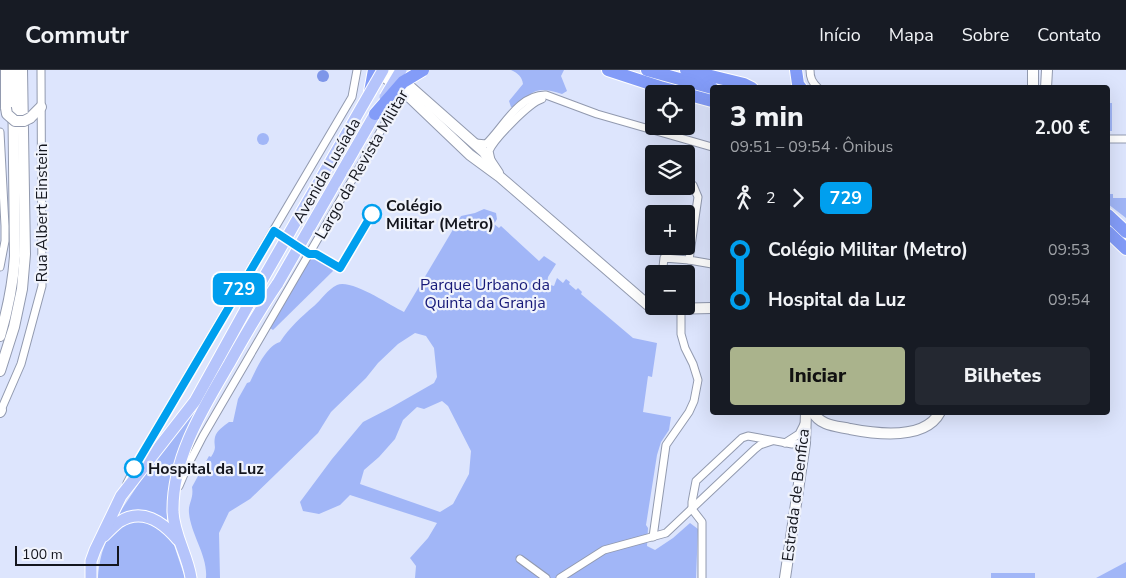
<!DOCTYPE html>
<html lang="pt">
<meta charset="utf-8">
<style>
:root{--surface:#171b24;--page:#242831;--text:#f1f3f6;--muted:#9ea1a6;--line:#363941;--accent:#aab38c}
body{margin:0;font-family:"Nunito Sans",sans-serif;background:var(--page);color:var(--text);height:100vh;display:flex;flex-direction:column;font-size:19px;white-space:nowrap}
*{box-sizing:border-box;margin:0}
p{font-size:16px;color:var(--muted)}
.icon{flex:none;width:28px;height:28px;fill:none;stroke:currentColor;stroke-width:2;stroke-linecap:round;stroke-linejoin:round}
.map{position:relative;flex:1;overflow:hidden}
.sheet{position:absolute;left:710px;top:15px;width:400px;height:330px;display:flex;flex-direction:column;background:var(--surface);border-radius:5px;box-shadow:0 5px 20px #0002}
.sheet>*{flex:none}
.badge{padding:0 10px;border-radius:8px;font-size:18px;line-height:32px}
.fabs{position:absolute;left:645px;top:15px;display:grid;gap:10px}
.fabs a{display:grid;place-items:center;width:50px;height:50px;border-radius:5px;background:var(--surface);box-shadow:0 5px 20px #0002;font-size:25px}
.scale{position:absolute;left:15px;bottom:12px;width:104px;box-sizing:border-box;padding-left:5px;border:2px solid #14161e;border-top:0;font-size:14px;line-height:18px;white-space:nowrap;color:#14161e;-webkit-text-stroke:4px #f0f3fc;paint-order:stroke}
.map>.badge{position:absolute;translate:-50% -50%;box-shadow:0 0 0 2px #fff}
.legs{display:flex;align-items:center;gap:8px;height:55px;padding:0 20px;font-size:16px}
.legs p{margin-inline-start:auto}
.summary{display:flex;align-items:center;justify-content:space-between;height:85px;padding:0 20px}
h1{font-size:28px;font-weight:800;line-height:38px}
.action{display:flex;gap:10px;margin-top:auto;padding:10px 20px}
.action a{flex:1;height:58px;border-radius:5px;background:var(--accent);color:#111;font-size:20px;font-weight:800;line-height:58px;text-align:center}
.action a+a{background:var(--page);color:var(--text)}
ul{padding:0 20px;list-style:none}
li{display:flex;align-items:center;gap:18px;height:50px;font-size:19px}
li i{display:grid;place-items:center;width:8px;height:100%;margin:0 6px;background:currentColor}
li i::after{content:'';width:12px;height:12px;margin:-6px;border:4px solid;border-radius:50%;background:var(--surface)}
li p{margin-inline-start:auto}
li:first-child i{background:linear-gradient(#0000 50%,currentColor 0)}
li:last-child i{background:linear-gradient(currentColor 50%,#0000 0)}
header{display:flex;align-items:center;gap:30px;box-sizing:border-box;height:70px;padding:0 25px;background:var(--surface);border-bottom:1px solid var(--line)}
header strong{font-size:24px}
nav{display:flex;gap:28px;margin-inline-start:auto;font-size:18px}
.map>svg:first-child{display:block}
.green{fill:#a1b6f7;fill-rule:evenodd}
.water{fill:#7e96e9}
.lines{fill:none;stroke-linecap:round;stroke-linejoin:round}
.street-casing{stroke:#929aaf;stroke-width:9}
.secondary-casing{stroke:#929aaf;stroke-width:12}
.primary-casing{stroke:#fff;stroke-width:13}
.highway-casing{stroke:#fff;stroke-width:14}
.street{stroke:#fff;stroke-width:7}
.secondary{stroke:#fff;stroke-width:10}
.primary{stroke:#b5c4fb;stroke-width:11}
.highway{stroke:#839cf8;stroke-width:12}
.secondary-bridge-casing{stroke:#929aaf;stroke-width:12;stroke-linecap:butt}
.primary-bridge-casing{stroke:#fff;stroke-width:13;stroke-linecap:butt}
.highway-bridge-casing{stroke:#fff;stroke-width:14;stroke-linecap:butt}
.secondary-bridge{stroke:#fff;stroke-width:10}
.primary-bridge{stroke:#b5c4fb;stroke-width:11}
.highway-bridge{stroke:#839cf8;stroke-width:12}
.line-1-casing{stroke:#fff;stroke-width:11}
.line-1{stroke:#009fee;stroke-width:8}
.stop-1-dot{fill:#fff;stroke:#009fee;stroke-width:2.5}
.labels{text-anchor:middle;stroke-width:4.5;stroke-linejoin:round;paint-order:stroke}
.street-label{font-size:16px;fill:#14161e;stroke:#f0f3fc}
.stop-label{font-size:16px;font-weight:bold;fill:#14161e;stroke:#f0f3fc;text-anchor:start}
.park-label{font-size:16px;fill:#171a79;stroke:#f0f3fc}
</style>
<header>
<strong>Commutr</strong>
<nav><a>Início</a><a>Mapa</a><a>Sobre</a><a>Contato</a></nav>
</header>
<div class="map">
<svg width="1126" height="508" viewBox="0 0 1126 508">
<rect width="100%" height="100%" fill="#dde5fd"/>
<g class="green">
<path d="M511 0H564L561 6 567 21 562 24C537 16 533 20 515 38L511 37 509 31 523 14C522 7 518 3 511 0Z"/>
<rect x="1108" y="33" width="4" height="28"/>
<circle cx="263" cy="69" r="6"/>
<path d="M1108 118 1110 119V124H1113V128H1126V148L1108 134Z"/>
<path d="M484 139 496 143 497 149 494 154 499 158 501 156 539 191 544 186 556 194 548 207 547 214 554 216 557 208 563 213 566 209 570 212 569 214 576 220 578 218 582 222 581 224 633 268 657 273 652 307 648 306 643 342 671 347 669 360 661 372 657 385 646 455 648 458 647 476 655 480 673 468 690 453 698 459 696 508H415L416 496 410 488 428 468 437 453 350 425 340 435 319 444 303 441 300 432 332 389 363 352 392 337 434 313 437 307 434 278 426 266 415 263 398 274 378 293 366 308 331 342 318 363 277 403 250 429 229 442 219 463 220 508H206C208 486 191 465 189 443 188 433 194 429 192 417L209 386 211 387C218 376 213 377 215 367 217 360 224 356 229 352H233L238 329 247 313 250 312C256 300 266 276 280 272 290 257 301 247 314 236 322 229 327 220 337 215 352 209 389 235 404 242L461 146 475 143ZM442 331 448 336 471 381 469 404 453 434 440 442 360 414 364 400 379 387 395 369 403 350 417 337 424 339Z"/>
<path d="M314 188 332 199 333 201 273 260 270 258 310 189Z"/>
<path d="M238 264C236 275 221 296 214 307 189 351 165 399 167 450L153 443 116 448Z"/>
<path d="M147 449 172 469 185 508H98C99 491 104 465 120 455 127 451 139 451 147 449Z"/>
<path d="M1126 492V508H1096Z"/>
<rect x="991" y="503" width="44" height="5"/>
</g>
<circle class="water" cx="323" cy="6" r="6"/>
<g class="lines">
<g class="street-casing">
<g id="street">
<path d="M810 0C810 8 812 12 818 18"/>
<path d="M0 62 5 156V171L0 197"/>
<path d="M1108 69H1126"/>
<path d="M476 73 486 74C503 58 519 24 546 25L597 44 712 77"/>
<path d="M491 90 489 81C494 69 529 33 542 29"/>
<path d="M686 113 693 115 698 127 689 190 712 194"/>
<path d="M651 117 654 108"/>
<path d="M663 197 664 188 689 190"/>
<path d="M1 340 21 294 42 216 41 0"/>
<path d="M785 373 799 364 804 354"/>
<path d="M127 413 148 373 352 27 357 0"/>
<path d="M179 416 188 395 203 366 405 19"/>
<path d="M692 439V432L696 411 742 368 748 366 792 374 805 373"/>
<path d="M692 439 702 452V508"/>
<path d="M653 467 666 375 689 342 694 331 698 310 693 294 685 278 681 264V240"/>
<path d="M520 489 546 508"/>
<path d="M560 508 604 480 666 463 755 379 760 375 772 371"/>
</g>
</g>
<g class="secondary-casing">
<g id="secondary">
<path d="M375 0 403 21 470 85 500 107 648 235 666 239 712 238"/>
<path d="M391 0 484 82 498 103"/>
<path d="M1033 18V0"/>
<path d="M1046 18 1047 0"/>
<path d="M6 38V0"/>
<path d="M30 48 41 37"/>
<path d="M0 266C8 239 13 214 15 186L13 0"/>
<path d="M0 301 14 257 22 219 25 184 22 0"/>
<path d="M0 342 1 340"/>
<path d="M813 342C820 356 837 356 850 359 876 364 925 371 940 342"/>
<path d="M785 508 805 373 806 342"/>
</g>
</g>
<g class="primary-casing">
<g id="primary">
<path d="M348 91 375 44"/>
<path d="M104 466C109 461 114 456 119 452 142 437 163 452 178 470"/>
<path d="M91 508V491L95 480 121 426 195 331 252 228"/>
<path d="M191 508C188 486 174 465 173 442 172 388 202 340 229 294 244 267 260 239 278 213"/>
</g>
</g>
<g class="highway-casing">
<g id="highway">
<path d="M608 0 660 17 712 31"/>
<path d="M647 0 712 18"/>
<path d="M686 0 744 14 752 18"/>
<path d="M796 0 798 14 801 18"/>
<path d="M370 22 374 0"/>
<path d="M1108 145 1126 162"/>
<path d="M1108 162 1126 179"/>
</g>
</g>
<use href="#street" class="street"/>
<use href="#secondary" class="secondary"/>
<use href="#primary" class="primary"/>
<use href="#highway" class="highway"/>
<g class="secondary-bridge-casing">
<path id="secondary-bridge" d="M6 38 7 44 15 51H24L30 48"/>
</g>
<g class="primary-bridge-casing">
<g id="primary-bridge">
<path d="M385 27 401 0"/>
<path d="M278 213 348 91"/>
<path d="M252 228 383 0"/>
</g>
</g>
<g class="highway-bridge-casing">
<path id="highway-bridge" d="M375 44 403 12 423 0"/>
</g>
<use href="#secondary-bridge" class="secondary-bridge"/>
<use href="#primary-bridge" class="primary-bridge"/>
<use href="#highway-bridge" class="highway-bridge"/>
</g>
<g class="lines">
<g class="line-1-casing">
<path id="line-1" d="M134 398 274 161 309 184H316L340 198 372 144"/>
</g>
<use href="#line-1" class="line-1"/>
</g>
<g class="stop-1-dot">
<circle cx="372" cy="144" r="9"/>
<circle cx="134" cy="398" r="9"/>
</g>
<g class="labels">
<g class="street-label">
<text transform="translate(361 94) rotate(-60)" y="6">Largo da Revista Militar</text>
<text transform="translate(326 100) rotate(-60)" y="6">Avenida Lusíada</text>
<text transform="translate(41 143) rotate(-90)" y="6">Rua Albert Einstein</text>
<text transform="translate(795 425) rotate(-83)" y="6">Estrada de Benfica</text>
</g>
<g class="stop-label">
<text x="386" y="141">Colégio<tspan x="386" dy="18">Militar (Metro)</tspan></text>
<text x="148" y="404">Hospital da Luz</text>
</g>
<g class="park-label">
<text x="485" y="220">Parque Urbano da<tspan x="485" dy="18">Quinta da Granja</tspan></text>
</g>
</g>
</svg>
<div class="fabs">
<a><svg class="icon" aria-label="locate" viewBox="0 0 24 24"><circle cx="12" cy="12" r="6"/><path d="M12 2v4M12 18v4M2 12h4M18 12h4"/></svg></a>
<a><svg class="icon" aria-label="layers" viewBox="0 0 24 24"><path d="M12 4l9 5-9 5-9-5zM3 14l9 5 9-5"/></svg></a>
<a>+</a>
<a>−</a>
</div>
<div class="scale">100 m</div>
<b class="badge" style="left:239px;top:219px;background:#009fee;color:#fff">729</b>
<section class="sheet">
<div class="summary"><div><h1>3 min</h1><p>09:51 – 09:54 · Ônibus</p></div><b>2.00 €</b></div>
<div class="legs"><svg class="icon" aria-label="walk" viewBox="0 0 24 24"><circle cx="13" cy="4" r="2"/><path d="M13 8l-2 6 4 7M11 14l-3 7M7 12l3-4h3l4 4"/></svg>2<svg class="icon" aria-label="forward" viewBox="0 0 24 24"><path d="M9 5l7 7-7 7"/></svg><b class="badge" style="background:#009fee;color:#fff">729</b></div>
<ul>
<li><i style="color:#009fee"></i><b>Colégio Militar (Metro)</b><p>09:53</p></li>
<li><i style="color:#009fee"></i><b>Hospital da Luz</b><p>09:54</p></li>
</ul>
<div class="action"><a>Iniciar</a><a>Bilhetes</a></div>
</section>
</div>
